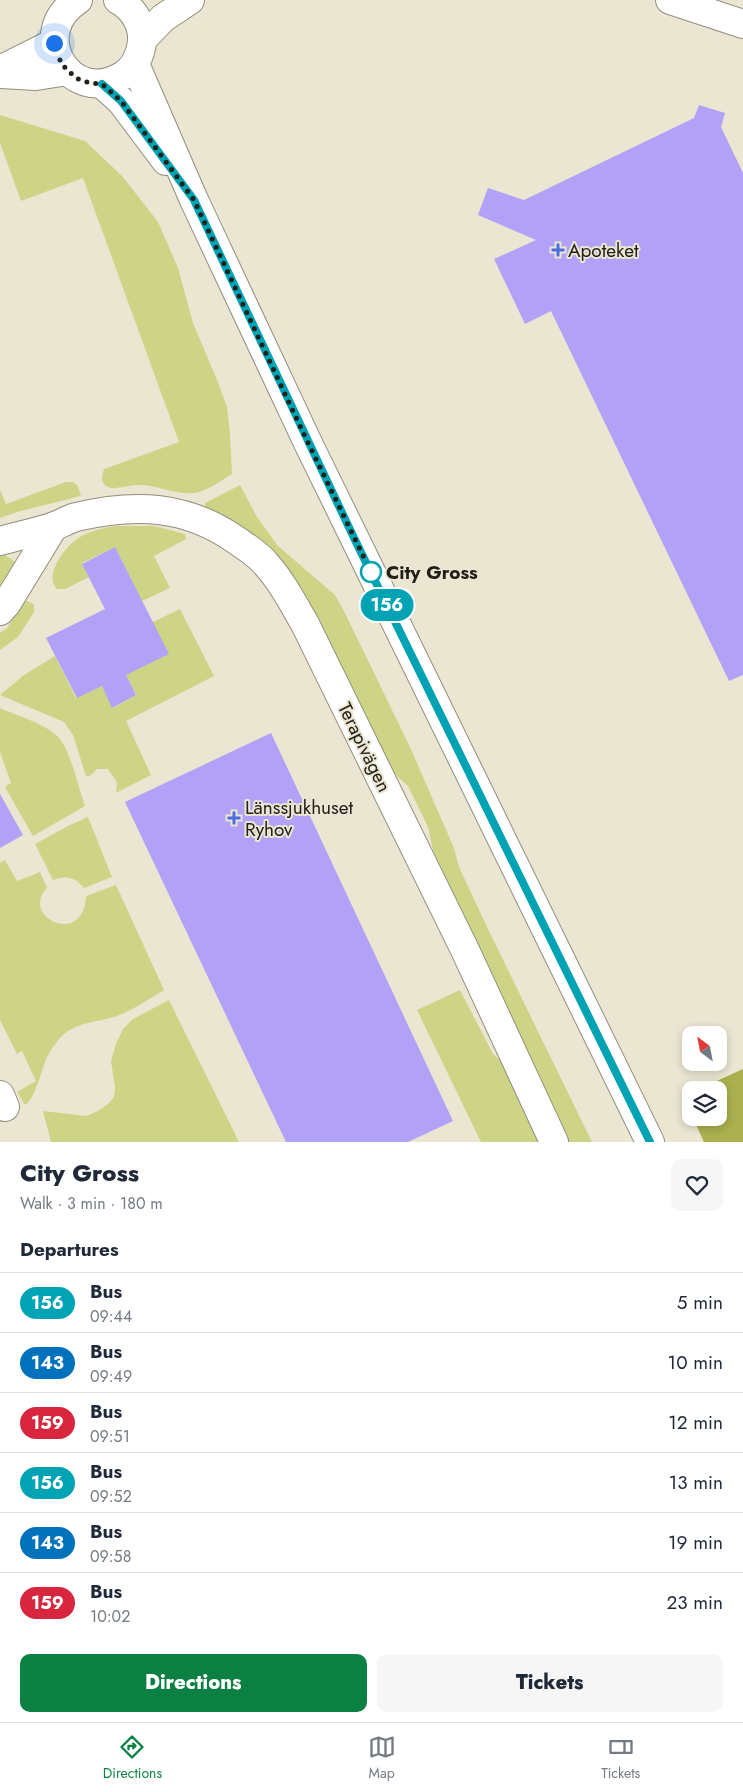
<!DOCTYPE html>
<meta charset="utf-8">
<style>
:root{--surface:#fff;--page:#f6f6f7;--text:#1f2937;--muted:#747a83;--line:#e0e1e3;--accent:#0b8043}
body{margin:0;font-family:Jost,sans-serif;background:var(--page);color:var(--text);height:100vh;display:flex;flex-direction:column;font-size:19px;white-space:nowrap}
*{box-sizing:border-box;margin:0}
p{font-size:16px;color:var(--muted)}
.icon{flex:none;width:28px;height:28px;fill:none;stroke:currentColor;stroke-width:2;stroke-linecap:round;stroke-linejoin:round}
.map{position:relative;height:1142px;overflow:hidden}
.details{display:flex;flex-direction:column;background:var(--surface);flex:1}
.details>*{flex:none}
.badge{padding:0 10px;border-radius:16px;font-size:18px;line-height:32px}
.needle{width:32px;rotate:328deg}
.tools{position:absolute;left:682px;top:1026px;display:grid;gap:10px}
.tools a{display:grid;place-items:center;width:45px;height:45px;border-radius:10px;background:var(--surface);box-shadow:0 2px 8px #0003;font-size:25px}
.you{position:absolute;width:25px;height:25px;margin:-12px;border:4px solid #fff;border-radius:50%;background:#1a73e8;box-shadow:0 0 0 8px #1a73e833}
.map>.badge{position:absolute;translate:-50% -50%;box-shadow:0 0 0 2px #fff}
h2{padding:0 20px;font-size:19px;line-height:45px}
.round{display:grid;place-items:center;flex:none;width:52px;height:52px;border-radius:10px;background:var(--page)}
.head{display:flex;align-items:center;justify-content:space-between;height:85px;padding:0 20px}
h1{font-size:24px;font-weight:800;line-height:38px}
.primary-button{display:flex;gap:10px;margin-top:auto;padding:10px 20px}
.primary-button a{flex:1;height:58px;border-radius:10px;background:var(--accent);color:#fff;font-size:20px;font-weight:800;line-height:58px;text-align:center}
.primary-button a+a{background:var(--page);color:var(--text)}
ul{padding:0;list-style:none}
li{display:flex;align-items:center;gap:15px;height:60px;padding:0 20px;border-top:1px solid var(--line)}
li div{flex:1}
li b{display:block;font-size:19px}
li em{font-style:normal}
li .badge{min-width:55px;font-weight:700;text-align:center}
.tab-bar{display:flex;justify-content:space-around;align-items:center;height:70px;border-top:1px solid var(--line);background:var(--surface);font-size:14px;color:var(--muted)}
.tab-bar a{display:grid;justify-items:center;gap:2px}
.tab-bar .on{color:var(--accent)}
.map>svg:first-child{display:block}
.green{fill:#ced486}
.forest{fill:#aab04e}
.building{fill:#b1a1f7}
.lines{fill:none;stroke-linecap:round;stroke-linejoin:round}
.minor-casing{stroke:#928d7c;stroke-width:30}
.minor{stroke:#fff;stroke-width:28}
.line-casing{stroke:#fff;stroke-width:11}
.line{stroke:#00a3b4;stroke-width:8}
.walk{stroke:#222019;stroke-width:5;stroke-dasharray:0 9}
.poi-dot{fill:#4f6de2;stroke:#ebe6d2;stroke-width:2}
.stop-dot{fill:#fff;stroke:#00a3b4;stroke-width:2.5}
.labels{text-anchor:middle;stroke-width:4;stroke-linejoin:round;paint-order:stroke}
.poi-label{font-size:19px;fill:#222019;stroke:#ebe6d2;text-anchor:start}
.stop-label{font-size:19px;font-weight:bold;fill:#222019;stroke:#ebe6d2;text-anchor:start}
.street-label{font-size:19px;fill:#222019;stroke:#ebe6d2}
</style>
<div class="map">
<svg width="743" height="1142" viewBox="0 0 743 1142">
<rect width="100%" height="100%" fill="#ebe6d2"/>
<g class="green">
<path d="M0 115 85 141 123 177 158 222 178 268 193 323 217 380 227 407 230 434 232 474C220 481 208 491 194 493 175 495 156 484 137 485 128 485 114 491 106 486 100 482 102 475 104 469L179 442 83 178 21 201 0 143Z"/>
<path d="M66 482H73L78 486 81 496 17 512 0 518V490L6 504Z"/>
<path d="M240 485 257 517 278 546 335 595 344 611 410 747 454 848 459 867 487 927 592 1142H568L438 873 428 827 408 786 385 765 308 606 205 508V503Z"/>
<path d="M117 526H155L185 534 186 539 154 556 170 588 142 601 115 547 82 563 89 577 65 589H57C43 575 66 545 80 537 92 530 104 528 117 526Z"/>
<path d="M5 555 14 561V567L0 595V556Z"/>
<path d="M27 601 34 604V612L18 637 0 650V633L7 628 23 602Z"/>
<path d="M180 609 214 676 126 721 151 775 116 793 117 782 108 769H97L90 776H86L73 735 64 722 0 695 24 675 55 656 76 698 102 686 113 708 136 695 126 675 153 622Z"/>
<path d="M0 708C17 716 47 724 59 738 70 750 79 789 85 806L33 836 5 787 11 783 0 752Z"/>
<path d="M88 817 112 877 84 888C75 877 66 875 53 880L35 844 68 826Z"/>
<path d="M5 860 17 881 40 872 47 888C19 917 84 948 86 896L116 885 164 990C149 999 133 1010 117 1016 99 1022 77 1022 63 1035 56 1042 51 1049 47 1057 41 1070 36 1098 25 1105L17 1092 36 1081 22 1051 17 1054 0 1020V863Z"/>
<path d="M460 990 493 1054 501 1061 540 1142H481L417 1010Z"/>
<path d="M169 1000 239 1142H51L43 1111 86 1116 98 1111 108 1104 114 1097 115 1087 111 1061 116 1044 123 1029 133 1019Z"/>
</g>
<path class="forest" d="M743 1069V1142H704L693 1118H719V1090H697Z"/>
<g class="building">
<path d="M699 105 725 113 721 127 743 173V675L729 681 551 311 525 324 494 259 536 240 478 215 488 188 524 200 694 118Z"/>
<path d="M115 547 169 654 126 675 136 695 112 708 102 686 77 698 46 638 105 609 82 564Z"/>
<path d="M271 733 453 1121 408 1142H286L125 802Z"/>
<path d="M0 794 23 835 0 848Z"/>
</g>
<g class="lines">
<g class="minor-casing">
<g id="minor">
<path d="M78 0C26 33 70 107 122 76 134 69 141 55 142 41 143 24 133 8 118 0"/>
<path d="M670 0 743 24"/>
<path d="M143 39 163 18 190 0"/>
<path d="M135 64 194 200 308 443 650 1142"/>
<path d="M0 70 54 43"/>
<path d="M0 74 36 76 68 71"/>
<path d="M102 84 121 101 166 161"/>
<path d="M0 541C18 536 37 532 55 526 62 523 69 519 76 517 135 503 186 505 236 540 246 547 258 554 266 564 282 582 293 603 305 624L465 950 554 1142"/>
<path d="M0 611 7 603 54 526"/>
<path d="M0 1095 5 1107"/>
</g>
</g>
<use href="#minor" class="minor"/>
</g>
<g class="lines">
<g class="line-casing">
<path id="line" d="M102 84 121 101 194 200 355 540 650 1142"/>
</g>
<use href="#line" class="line"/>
<path class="walk" d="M54 43 61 63 68 71 78 79 90 83 102 84 121 101 194 200 300 426 371 572"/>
</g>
<g class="poi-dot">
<path d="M555.5 242.5h5v5h5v5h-5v5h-5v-5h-5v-5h5z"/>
<path d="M231.5 810.5h5v5h5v5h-5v5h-5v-5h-5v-5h5z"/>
</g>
<circle class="stop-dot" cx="371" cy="572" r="10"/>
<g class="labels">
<g class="poi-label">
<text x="568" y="257">Apoteket</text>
<text x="245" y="814">Länssjukhuset<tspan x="245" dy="22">Ryhov</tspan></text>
</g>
<g class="stop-label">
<text x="386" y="579">City Gross</text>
</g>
<g class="street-label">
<text transform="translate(365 747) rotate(64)" y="7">Terapivägen</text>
</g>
</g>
</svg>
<div class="tools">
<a><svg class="needle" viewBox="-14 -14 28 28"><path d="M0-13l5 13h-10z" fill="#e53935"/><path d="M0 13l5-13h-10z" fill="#747a83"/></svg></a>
<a><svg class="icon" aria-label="layers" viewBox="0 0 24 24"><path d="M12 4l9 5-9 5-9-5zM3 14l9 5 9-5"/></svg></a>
</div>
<div class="you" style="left:54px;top:43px"></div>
<b class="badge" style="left:387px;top:605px;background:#00a3b4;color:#fff">156</b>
</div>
<section class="details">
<div class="head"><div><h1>City Gross</h1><p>Walk · 3 min · 180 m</p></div><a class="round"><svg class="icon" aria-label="heart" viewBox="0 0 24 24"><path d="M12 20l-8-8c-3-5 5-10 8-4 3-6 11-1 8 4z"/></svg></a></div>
<h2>Departures</h2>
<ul>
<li><span class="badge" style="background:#00a3b4;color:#fff">156</span><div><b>Bus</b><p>09:44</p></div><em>5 min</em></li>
<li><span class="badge" style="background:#0072bc;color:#fff">143</span><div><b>Bus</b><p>09:49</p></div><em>10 min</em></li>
<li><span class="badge" style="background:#d7263d;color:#fff">159</span><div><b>Bus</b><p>09:51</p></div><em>12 min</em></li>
<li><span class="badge" style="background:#00a3b4;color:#fff">156</span><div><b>Bus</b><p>09:52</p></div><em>13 min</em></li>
<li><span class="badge" style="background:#0072bc;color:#fff">143</span><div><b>Bus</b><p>09:58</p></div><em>19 min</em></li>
<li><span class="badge" style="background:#d7263d;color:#fff">159</span><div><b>Bus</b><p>10:02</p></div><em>23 min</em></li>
</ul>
<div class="primary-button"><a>Directions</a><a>Tickets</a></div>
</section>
<nav class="tab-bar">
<a class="on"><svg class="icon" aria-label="directions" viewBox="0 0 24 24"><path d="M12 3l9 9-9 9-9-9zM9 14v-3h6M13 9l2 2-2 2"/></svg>Directions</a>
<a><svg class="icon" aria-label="map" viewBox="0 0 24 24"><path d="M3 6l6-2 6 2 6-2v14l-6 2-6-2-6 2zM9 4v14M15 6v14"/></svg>Map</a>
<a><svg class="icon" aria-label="tickets" viewBox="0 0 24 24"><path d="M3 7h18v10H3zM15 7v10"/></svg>Tickets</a>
</nav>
